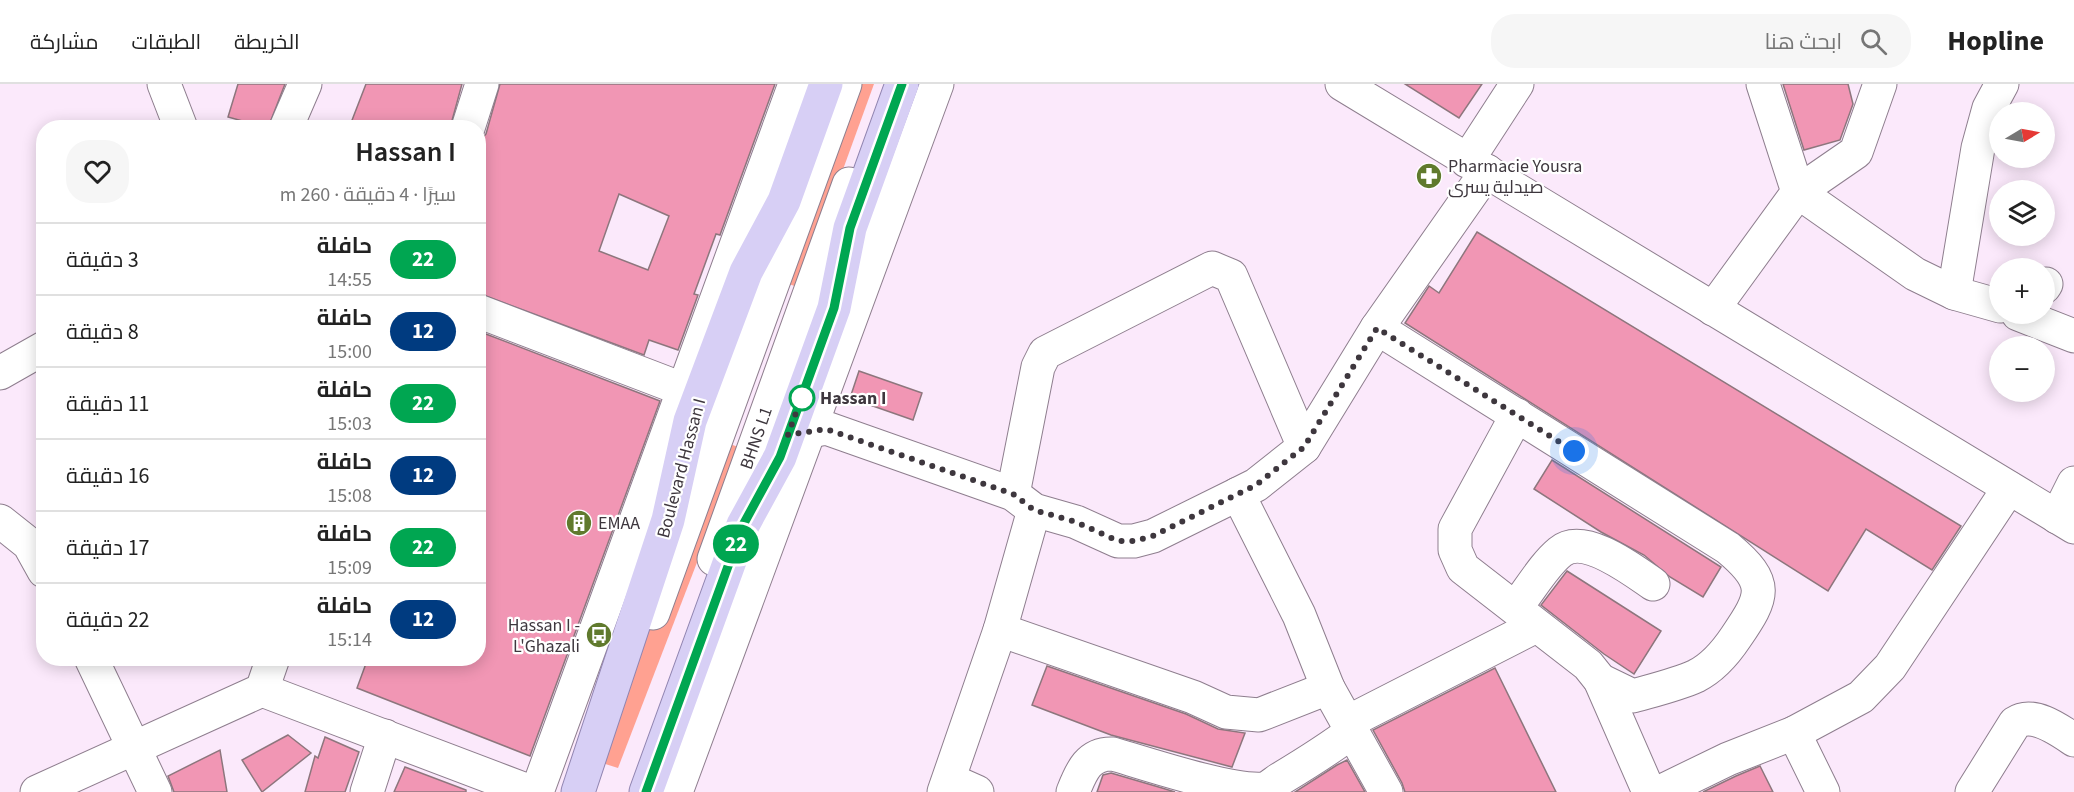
<!DOCTYPE html>
<html lang="ar">
<meta charset="utf-8">
<style>
:root{--surface:#fff;--page:#f6f6f6;--text:#222;--muted:#767676;--line:#e0e0e0}
body{margin:0;font-family:"Source Sans 3",Cairo,sans-serif;background:var(--page);color:var(--text);direction:rtl;height:100vh;display:flex;flex-direction:column;font-size:22px;white-space:nowrap}
*{box-sizing:border-box;margin:0}
p{font-size:20px;color:var(--muted)}
.icon{flex:none;width:33px;height:33px;fill:none;stroke:currentColor;stroke-width:2;stroke-linecap:round;stroke-linejoin:round}
.map{position:relative;flex:1;overflow:hidden;direction:ltr}
.panel{position:absolute;left:36px;top:36px;width:450px;height:546px;display:flex;flex-direction:column;background:var(--surface);border-radius:24px;box-shadow:0 3px 15px #0003;direction:rtl}
.panel>*{flex:none}
.badge{padding:0 12px;border-radius:20px;font-size:21px;line-height:39px}
.needle{width:39px;rotate:80deg}
.tools{position:absolute;left:1989px;top:18px;display:grid;gap:12px}
.tools a{display:grid;place-items:center;width:66px;height:66px;border-radius:50%;background:var(--surface);box-shadow:0 3px 15px #0003;font-size:30px}
.you{position:absolute;width:30px;height:30px;margin:-15px;border:4px solid #fff;border-radius:50%;background:#1a73e8;box-shadow:0 0 0 9px #1a73e833}
.map>.badge{position:absolute;translate:-50% -50%;box-shadow:0 0 0 3px #fff}
.round{display:grid;place-items:center;flex:none;width:63px;height:63px;border-radius:24px;background:var(--page)}
.summary{display:flex;align-items:center;justify-content:space-between;height:102px;padding:0 30px}
h1{font-size:28px;font-weight:600;line-height:45px}
ul{padding:0;list-style:none}
li{display:flex;align-items:center;gap:18px;height:72px;padding:0 30px;border-top:2px solid var(--line)}
li div{flex:1}
li b{display:block;font-size:22px}
li em{font-style:normal}
li .badge{min-width:66px;font-weight:700;text-align:center}
header{display:flex;align-items:center;gap:36px;box-sizing:border-box;height:84px;padding:0 30px;background:var(--surface);border-bottom:2px solid var(--line)}
header strong{font-size:28px}
nav{display:flex;gap:33px;margin-inline-start:auto;font-size:21px}
.search{width:420px;height:54px;background:var(--page);display:flex;align-items:center;gap:15px;box-sizing:border-box;padding:0 21px;border-radius:24px;color:var(--muted);font-size:22px}
.map>svg:first-child{display:block}
.forest{fill:#ffa191}
.building{fill:#f196b4;stroke:#8d767d;stroke-width:1.5;fill-rule:evenodd}
.lines{fill:none;stroke-linecap:round;stroke-linejoin:round}
.minor-casing{stroke:#8e7e8e;stroke-width:35}
.major-casing{stroke:#9185b1;stroke-width:35}
.minor{stroke:#fff;stroke-width:33}
.major{stroke:#d7cff5;stroke-width:33}
.line-casing{stroke:#fff;stroke-width:14}
.line{stroke:#00a651;stroke-width:9}
.walk{stroke:#3e373e;stroke-width:6;stroke-dasharray:0 10.8}
.stop-dot{fill:#fff;stroke:#00a651;stroke-width:3}
.labels{text-anchor:middle;stroke-width:4.5;stroke-linejoin:round;paint-order:stroke}
.poi-label{font-size:18px;fill:#3e373e;stroke:#fff;text-anchor:start}
.stop-label{font-size:18px;font-weight:bold;fill:#3e373e;stroke:#fff;text-anchor:start}
.street-label{font-size:18px;fill:#3e373e;stroke:#fff}
</style>
<header>
<strong>Hopline</strong>
<div class="search"><svg class="icon" aria-label="search" viewBox="0 0 24 24"><circle cx="10" cy="10" r="6"/><path d="M15 15l6 6"/></svg>ابحث هنا</div>
<nav><a>الخريطة</a><a>الطبقات</a><a>مشاركة</a></nav>
</header>
<div class="map">
<svg width="2074" height="708" viewBox="0 0 2074 708">
<rect width="100%" height="100%" fill="#fbe9fb"/>
<g class="forest">
<path d="M844 0H874L800 204 775 195Z"/>
<path d="M716 355 741 364 618 684 599 678Z"/>
</g>
<g class="building">
<path d="M238 0H285L268 44 228 33Z"/>
<path d="M366 0H462L450 44H349Z"/>
<path d="M500 0H775L720 151 716 150 694 210 698 211 678 266 649 256 644 271 478 209V59L486 50ZM619 110 669 132 648 186 599 167Z"/>
<path d="M1405 0H1482L1459 34Z"/>
<path d="M1783 0H1848L1853 20 1840 56 1804 66Z"/>
<path d="M1477 148 1961 442 1932 486 1866 445 1828 507 1405 239 1429 202 1439 209Z"/>
<path d="M478 247 660 317 530 672 357 604 368 574H478Z"/>
<path d="M859 287 922 309 913 336 850 314Z"/>
<path d="M1552 376 1721 483 1703 513 1670 493 1644 471 1601 448 1534 405Z"/>
<path d="M1567 487 1661 547 1634 590 1604 570 1541 521Z"/>
<path d="M1047 582 1186 630 1218 645 1245 649 1232 683 1111 651 1032 621Z"/>
<path d="M1495 584 1556 708H1405L1402 699 1373 646Z"/>
<path d="M288 651 311 669 262 708 242 676Z"/>
<path d="M325 653 359 668 345 708H305L315 672 318 674Z"/>
<path d="M220 666 227 708H174L168 692Z"/>
<path d="M1347 676 1365 708H1295L1337 681Z"/>
<path d="M1760 682 1773 708H1703L1736 692Z"/>
<path d="M405 683 466 706V708H394Z"/>
<path d="M1111 689 1162 704 1175 708H1097L1103 691Z"/>
</g>
<g class="lines">
<g class="minor-casing">
<g id="minor">
<path d="M164 0 181 44"/>
<path d="M1342 0 2074 443"/>
<path d="M1880 0 1856 68 1798 108 1915 190 1954 209 2000 222"/>
<path d="M286 44 305 0"/>
<path d="M468 44 482 0"/>
<path d="M1467 77 1517 0"/>
<path d="M2044 203 2046 200"/>
<path d="M1954 209 1978 64 1989 24 2002 0"/>
<path d="M1713 225 1798 108 1763 0"/>
<path d="M478 227 682 305"/>
<path d="M2018 230 2074 252"/>
<path d="M1377 244 1728 464C1770 499 1764 512 1736 553 1726 568 1712 584 1696 592 1676 601 1654 606 1633 612L1600 596"/>
<path d="M0 289 44 264"/>
<path d="M1517 331 1455 445V466L1463 484 1588 581 1600 596 1649 708"/>
<path d="M790 351 826 344 1013 410 1034 426 1076 438 1118 457H1134L1153 452 1238 410"/>
<path d="M1013 410 1038 283 1045 269 1212 184 1231 192 1304 363"/>
<path d="M2057 433 2074 399"/>
<path d="M0 437 29 460 44 487"/>
<path d="M714 475 849 100"/>
<path d="M1516 523C1530 506 1543 482 1560 468 1584 448 1634 487 1653 500"/>
<path d="M653 529 845 0"/>
<path d="M1000 546 1193 613 1226 628 1259 631 1328 604"/>
<path d="M91 574 155 708"/>
<path d="M262 606 531 708"/>
<path d="M1348 638 1536 542"/>
<path d="M1794 649 1823 708"/>
<path d="M950 696 977 708"/>
<path d="M37 708 262 606 273 574"/>
<path d="M367 708 385 652"/>
<path d="M537 708 795 0"/>
<path d="M676 708 937 0"/>
<path d="M944 708 1000 546 1034 426"/>
<path d="M1073 708C1081 688 1088 669 1113 670 1147 680 1231 708 1264 705 1270 703 1275 698 1280 695 1305 680 1329 665 1353 647"/>
<path d="M1386 708 1328 604 1299 531 1238 410 1256 401 1304 363 1377 244 1487 87"/>
<path d="M1660 708 1728 675 1794 649 1861 613 1890 583 2009 404"/>
<path d="M1972 708 2015 639C2033 627 2058 645 2074 656"/>
</g>
</g>
<g class="major-casing">
<g id="major">
<path d="M578 708 668 436 690 337 746 188 784 117 826 0"/>
<path d="M646 708 743 441 780 373 834 224 850 144 902 0"/>
</g>
</g>
<use href="#minor" class="minor"/>
<use href="#major" class="major"/>
</g>
<g class="lines">
<g class="line-casing">
<path id="line" d="M646 708 743 441 780 373 834 224 850 144 902 0"/>
</g>
<use href="#line" class="line"/>
<path class="walk" d="M802 314V312L788 351 826 345 1013 410 1034 426 1076 438 1118 457H1134L1153 452 1256 401 1304 363 1377 244 1574 367"/>
</g>
<defs>
<g id="pharmacy-disc" transform="scale(1.35)"><circle r="9.5" fill="#607a2d" stroke="#fff"/><path d="M-2-6h4v4h4v4h-4v4h-4v-4h-4v-4h4Z" fill="#fff"/></g>
<g id="building-disc" transform="scale(1.35)"><circle r="9.5" fill="#607a2d" stroke="#fff"/><path d="M-4-6H4V6H1V3H-1V6H-4ZM-2.5-4.3h1.7v1.8h-1.7ZM.8-4.3h1.7v1.8H.8ZM-2.5-1h1.7V.8h-1.7ZM.8-1h1.7V.8H.8Z" fill="#fff"/></g>
<g id="bus-disc" transform="scale(1.35)"><circle r="9.5" fill="#607a2d" stroke="#fff"/><path d="M-5-6H5V4H4V6H2V4H-2V6H-4V4H-5ZM-3.5-4V0h7V-4ZM-3.5 1.2v1.5H-2V1.2ZM2 1.2v1.5H3.5V1.2Z" fill="#fff"/></g>
</defs>
<g fill-rule="evenodd">
<use href="#pharmacy-disc" x="1429" y="92"/>
<use href="#building-disc" x="579" y="439"/>
<use href="#bus-disc" x="599" y="551"/>
</g>
<circle class="stop-dot" cx="802" cy="314" r="12"/>
<g class="labels">
<g class="poi-label">
<text x="1448" y="88">Pharmacie Yousra<tspan x="1448" dy="21">صيدلية يسرى</tspan></text>
<text x="598" y="445">EMAA</text>
<text x="580" y="547" text-anchor="end">Hassan I -<tspan x="580" dy="21">L'Ghazali</tspan></text>
</g>
<g class="stop-label">
<text x="820" y="320">Hassan I</text>
</g>
<g class="street-label">
<text transform="translate(756 354) rotate(-71)" y="6">BHNS L1</text>
<text transform="translate(681 384) rotate(-75)" y="6">Boulevard Hassan I</text>
</g>
</g>
</svg>
<div class="tools">
<a><svg class="needle" viewBox="-14 -14 28 28"><path d="M0-13l5 13h-10z" fill="#e53935"/><path d="M0 13l5-13h-10z" fill="#767676"/></svg></a>
<a><svg class="icon" aria-label="layers" viewBox="0 0 24 24"><path d="M12 4l9 5-9 5-9-5zM3 14l9 5 9-5"/></svg></a>
<a>+</a>
<a>−</a>
</div>
<div class="you" style="left:1574px;top:367px"></div>
<b class="badge" style="left:736px;top:460px;background:#00a651;color:#fff">22</b>
<section class="panel">
<div class="summary"><div><h1>Hassan I</h1><p>سيرًا · 4 دقيقة · 260 m</p></div><a class="round"><svg class="icon" aria-label="heart" viewBox="0 0 24 24"><path d="M12 20l-8-8c-3-5 5-10 8-4 3-6 11-1 8 4z"/></svg></a></div>
<ul>
<li><span class="badge" style="background:#00a651;color:#fff">22</span><div><b>حافلة</b><p>14:55</p></div><em>3 دقيقة</em></li>
<li><span class="badge" style="background:#003b80;color:#fff">12</span><div><b>حافلة</b><p>15:00</p></div><em>8 دقيقة</em></li>
<li><span class="badge" style="background:#00a651;color:#fff">22</span><div><b>حافلة</b><p>15:03</p></div><em>11 دقيقة</em></li>
<li><span class="badge" style="background:#003b80;color:#fff">12</span><div><b>حافلة</b><p>15:08</p></div><em>16 دقيقة</em></li>
<li><span class="badge" style="background:#00a651;color:#fff">22</span><div><b>حافلة</b><p>15:09</p></div><em>17 دقيقة</em></li>
<li><span class="badge" style="background:#003b80;color:#fff">12</span><div><b>حافلة</b><p>15:14</p></div><em>22 دقيقة</em></li>
</ul>
</section>
</div>
